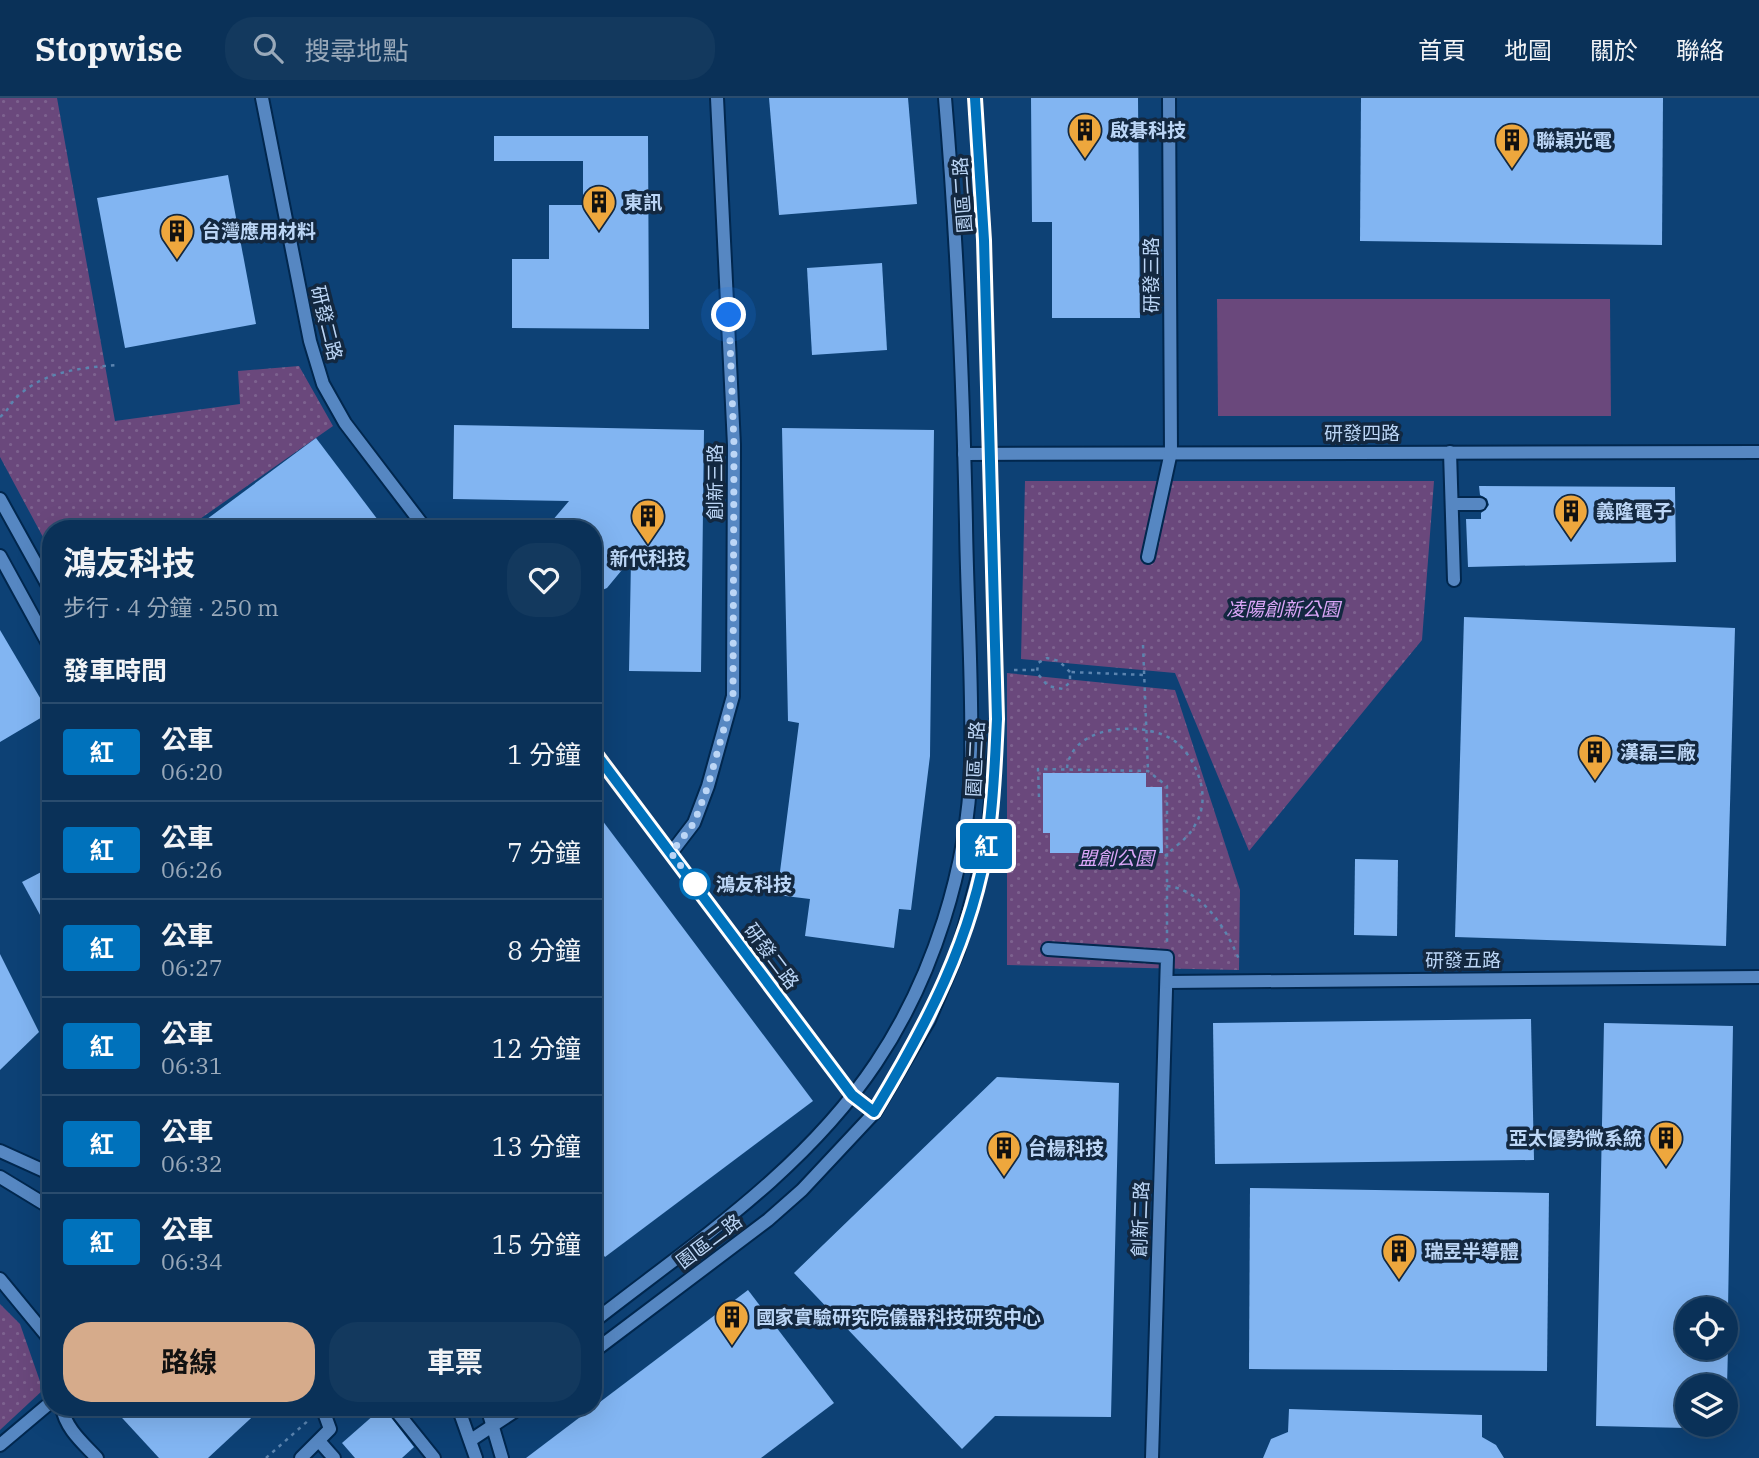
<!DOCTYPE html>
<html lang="zh-TW">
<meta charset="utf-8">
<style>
:root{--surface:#0a3158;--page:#13395e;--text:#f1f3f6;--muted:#99a9ba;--line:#2a4c6e;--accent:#d6ab8b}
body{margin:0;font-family:"IBM Plex Serif","Noto Sans TC",serif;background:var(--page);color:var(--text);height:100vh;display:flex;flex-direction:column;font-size:26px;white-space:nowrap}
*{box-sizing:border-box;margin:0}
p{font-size:23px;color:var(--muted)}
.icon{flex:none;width:38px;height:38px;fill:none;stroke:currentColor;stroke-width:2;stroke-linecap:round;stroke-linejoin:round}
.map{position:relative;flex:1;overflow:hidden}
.panel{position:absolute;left:42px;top:422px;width:560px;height:896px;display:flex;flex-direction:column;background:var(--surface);border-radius:28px;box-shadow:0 7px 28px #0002,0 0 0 2px var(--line)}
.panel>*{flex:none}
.badge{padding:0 14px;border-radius:5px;font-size:24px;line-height:46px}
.tools{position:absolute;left:1675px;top:1199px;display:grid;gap:14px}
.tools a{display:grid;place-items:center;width:63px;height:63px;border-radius:50%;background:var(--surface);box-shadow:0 7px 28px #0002,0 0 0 2px var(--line);font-size:35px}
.you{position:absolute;width:35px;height:35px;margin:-18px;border:5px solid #fff;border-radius:50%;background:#1a73e8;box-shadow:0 0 0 10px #1a73e833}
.map>.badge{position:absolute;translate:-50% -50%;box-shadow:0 0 0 4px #fff}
h2{padding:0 21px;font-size:26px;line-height:63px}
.round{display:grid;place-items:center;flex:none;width:74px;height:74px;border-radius:28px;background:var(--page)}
.headline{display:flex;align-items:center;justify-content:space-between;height:119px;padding:0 21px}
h1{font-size:33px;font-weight:700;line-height:52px}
.button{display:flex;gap:14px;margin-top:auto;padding:14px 21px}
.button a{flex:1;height:80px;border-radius:28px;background:var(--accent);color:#111;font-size:28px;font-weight:700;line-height:80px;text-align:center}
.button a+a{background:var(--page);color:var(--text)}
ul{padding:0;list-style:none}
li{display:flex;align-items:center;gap:21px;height:98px;padding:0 21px;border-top:2px solid var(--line)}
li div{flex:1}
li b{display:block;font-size:26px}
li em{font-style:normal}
li .badge{min-width:77px;font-weight:700;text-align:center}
header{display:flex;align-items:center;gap:42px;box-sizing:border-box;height:98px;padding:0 35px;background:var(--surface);border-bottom:2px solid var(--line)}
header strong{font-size:33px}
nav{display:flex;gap:38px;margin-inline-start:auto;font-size:24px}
.search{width:490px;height:63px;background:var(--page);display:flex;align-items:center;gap:18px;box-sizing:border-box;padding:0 24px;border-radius:28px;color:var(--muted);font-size:26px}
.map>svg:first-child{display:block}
.green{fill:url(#green-dots)}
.pitch{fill:#6a487c}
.building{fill:#82b5f2}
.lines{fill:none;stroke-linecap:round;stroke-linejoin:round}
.minor-casing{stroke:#01274e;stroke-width:16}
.path{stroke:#5b84af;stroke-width:2.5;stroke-dasharray:3.5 5;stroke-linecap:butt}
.minor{stroke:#5687c2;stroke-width:12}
.line-casing{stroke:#fff;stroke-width:16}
.line{stroke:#0072bc;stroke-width:10}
.walk{stroke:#bcd6f6;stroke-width:7;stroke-dasharray:0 12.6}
.stop-dot{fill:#fff;stroke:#0072bc;stroke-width:3.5}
.labels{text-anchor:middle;stroke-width:7;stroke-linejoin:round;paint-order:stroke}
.poi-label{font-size:19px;font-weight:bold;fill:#bcd6f6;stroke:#132840;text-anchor:start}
.street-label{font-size:19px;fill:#bcd6f6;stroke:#132840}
.park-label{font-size:19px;font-style:italic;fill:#dba6f8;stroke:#132840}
.stop-label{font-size:19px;font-weight:bold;fill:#bcd6f6;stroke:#132840;text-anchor:start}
</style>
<header>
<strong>Stopwise</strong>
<div class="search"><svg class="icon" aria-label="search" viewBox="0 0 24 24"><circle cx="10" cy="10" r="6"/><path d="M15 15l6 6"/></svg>搜尋地點</div>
<nav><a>首頁</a><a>地圖</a><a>關於</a><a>聯絡</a></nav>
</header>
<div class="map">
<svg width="1759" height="1360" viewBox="0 0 1759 1360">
<defs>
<pattern id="green-dots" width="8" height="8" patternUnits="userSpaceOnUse" patternTransform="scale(1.75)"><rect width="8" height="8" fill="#6a487c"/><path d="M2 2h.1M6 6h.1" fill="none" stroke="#7d628f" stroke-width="1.8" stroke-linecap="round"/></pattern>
</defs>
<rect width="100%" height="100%" fill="#0d4175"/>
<g class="green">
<path d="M0 0H57L115 323 240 306 238 273 299 268 333 328 187 430H51V454L0 359Z"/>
<path d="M1025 383H1434L1422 542 1249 753 1175 575 1021 561Z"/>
<path d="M1007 575 1175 592 1240 792 1239 872 1007 867Z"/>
<path d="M0 1206 20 1226 43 1292 0 1332Z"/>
</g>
<path class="pitch" d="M1217 201H1610L1611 318H1218Z"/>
<g class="building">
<path d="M769 0H908L917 106 779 117Z"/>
<path d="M1031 0H1138L1140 220H1052V124H1032Z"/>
<path d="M1361 0H1663L1662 147 1360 143Z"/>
<path d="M494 38H648L649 231 512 230V161H549V107H583V63H494Z"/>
<path d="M228 77 256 226 125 250 97 100Z"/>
<path d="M882 165 887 252 812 257 807 170Z"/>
<path d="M454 327 704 332 701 574 629 573 631 461 607 490 593 496V430H546L569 403 453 401Z"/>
<path d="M782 330 934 332 930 658 911 812 899 811 894 850 805 838 810 801 777 797 799 625 788 623Z"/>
<path d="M316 340 384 430H195Z"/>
<path d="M1479 388 1675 389 1676 464 1468 469 1466 421H1481V415L1489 407 1487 401 1480 397Z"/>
<path d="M1464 519 1735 530 1726 848 1455 839Z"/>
<path d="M0 532 49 615 0 644Z"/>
<path d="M1043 675H1146V689H1162L1163 755H1050V735H1043Z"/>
<path d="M593 710 813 1003 605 1159 593 1143Z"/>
<path d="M1355 761 1398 762 1397 838 1354 837Z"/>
<path d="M51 769V837L22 784Z"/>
<path d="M0 856 39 934 0 972Z"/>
<path d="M1531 921 1534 1062 1215 1066 1213 925Z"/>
<path d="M1604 925 1733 928 1728 1211H1687V1250H1728L1727 1288H1687V1330L1596 1328Z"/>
<path d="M997 979 1119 985 1111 1319 995 1318 962 1351 794 1175Z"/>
<path d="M1250 1090 1549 1095 1547 1273 1249 1271Z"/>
<path d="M748 1192 834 1305 761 1360H526Z"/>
<path d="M112 1309H263L208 1360H159Z"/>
<path d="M383 1309 414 1349 402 1360H355L342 1345Z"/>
<path d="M1289 1311 1482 1317V1339L1496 1347 1504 1360H1263L1271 1341 1288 1334Z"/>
</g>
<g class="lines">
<g class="minor-casing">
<g id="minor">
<path d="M262 0 310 243 323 286 345 325 425 430"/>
<path d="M1450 354 1454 482"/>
<path d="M964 356 1759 354"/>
<path d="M0 401 51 493"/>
<path d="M1452 406H1480"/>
<path d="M0 458 51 551"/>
<path d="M1148 459 1171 354 1169 0"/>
<path d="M593 652 852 997 875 1014"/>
<path d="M671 755 694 725 708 688 733 598 734 347 717 0"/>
<path d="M1048 851 1167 859 1152 1360"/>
<path d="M1167 884 1759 879"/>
<path d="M0 1053 51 1076"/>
<path d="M0 1079 51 1110"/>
<path d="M0 1181 51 1243"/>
<path d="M593 1224C694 1145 804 1073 876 965 933 880 968 769 971 667 973 587 967 506 966 426 963 284 957 141 945 0"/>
<path d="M593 1254 768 1122 802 1092 875 1014 929 922 958 853 988 741 997 621 984 142 975 0"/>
<path d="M62 1309C65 1330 83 1345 97 1360"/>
<path d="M393 1309 434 1360"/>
<path d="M458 1309 476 1360"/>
<path d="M487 1309 502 1360"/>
<path d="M471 1342 521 1309"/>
<path d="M319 1343 334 1360"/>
<path d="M0 1347 51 1304"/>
<path d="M301 1360 330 1331 322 1309"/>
</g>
</g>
<g class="path">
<path d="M0 319C8 313 11 304 18 298 45 273 81 270 116 267"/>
<path d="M44 452 51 455"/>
<path d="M1143 547 1148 673"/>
<path d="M1014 572H1037"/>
<path d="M1070 574 1059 563 1047 560 1038 565 1037 575 1048 588 1063 591 1070 584V574L1145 577"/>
<path d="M1067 670C1072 625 1147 622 1176 644 1189 655 1197 670 1201 686 1204 700 1203 714 1195 727 1188 741 1176 747 1165 758"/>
<path d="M1039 699 1038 671 1148 673 1167 688V845"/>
<path d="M1167 788C1202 791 1228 833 1240 864"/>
<path d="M266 1360 310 1321"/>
</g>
<use href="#minor" class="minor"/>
</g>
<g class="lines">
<g class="line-casing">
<path id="line" d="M593 652 852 997 874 1014C926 928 973 840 988 739 994 700 995 660 997 621L984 142 975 0"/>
</g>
<use href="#line" class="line"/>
<path class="walk" d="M695 786 699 792 671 755 694 725 708 688 733 598 734 347 729 217"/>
</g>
<defs>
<g id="building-pin" transform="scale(1.75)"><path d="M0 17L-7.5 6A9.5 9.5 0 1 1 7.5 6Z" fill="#eea73d" stroke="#132840"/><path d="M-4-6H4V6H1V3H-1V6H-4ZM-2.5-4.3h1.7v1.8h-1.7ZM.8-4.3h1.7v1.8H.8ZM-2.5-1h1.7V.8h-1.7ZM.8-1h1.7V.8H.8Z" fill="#111"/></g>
</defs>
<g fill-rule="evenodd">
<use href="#building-pin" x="1085" y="32"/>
<use href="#building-pin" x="1512" y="42"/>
<use href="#building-pin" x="599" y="104"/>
<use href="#building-pin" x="177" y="133"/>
<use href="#building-pin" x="1571" y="413"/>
<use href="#building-pin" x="648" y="418"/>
<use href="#building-pin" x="1595" y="654"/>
<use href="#building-pin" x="1666" y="1040"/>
<use href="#building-pin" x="1004" y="1050"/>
<use href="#building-pin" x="1399" y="1153"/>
<use href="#building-pin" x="732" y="1219"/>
</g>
<circle class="stop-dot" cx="695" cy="786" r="14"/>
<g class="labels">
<g class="poi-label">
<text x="1110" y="39">啟碁科技</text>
<text x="1536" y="49">聯穎光電</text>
<text x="624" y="111">東訊</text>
<text x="202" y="140">台灣應用材料</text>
<text x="1596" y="420">義隆電子</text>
<text x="648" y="467" text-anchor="middle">新代科技</text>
<text x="1620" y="661">漢磊三廠</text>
<text x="1642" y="1047" text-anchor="end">亞太優勢微系統</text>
<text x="1028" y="1057">台楊科技</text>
<text x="1424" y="1160">瑞昱半導體</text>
<text x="756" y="1226">國家實驗研究院儀器科技研究中心</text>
</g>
<g class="street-label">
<text transform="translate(962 97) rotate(-94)" y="7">園區二路</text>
<text transform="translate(1151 177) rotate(-90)" y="7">研發三路</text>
<text transform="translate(327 225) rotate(76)" y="7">研發二路</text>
<text x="1362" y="342">研發四路</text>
<text transform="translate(715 384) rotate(-90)" y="7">創新三路</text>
<text transform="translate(975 661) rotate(-87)" y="7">園區二路</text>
<text transform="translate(772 858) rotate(53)" y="7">研發二路</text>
<text x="1463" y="869">研發五路</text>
<text transform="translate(1140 1121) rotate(-88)" y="7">創新二路</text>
<text transform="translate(709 1143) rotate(-37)" y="7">園區二路</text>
</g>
<g class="park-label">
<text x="1283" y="518">凌陽創新公園</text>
<text x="1116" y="767">盟創公園</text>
</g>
<g class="stop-label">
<text x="716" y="793">鴻友科技</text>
</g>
</g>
</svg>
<div class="tools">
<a><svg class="icon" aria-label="locate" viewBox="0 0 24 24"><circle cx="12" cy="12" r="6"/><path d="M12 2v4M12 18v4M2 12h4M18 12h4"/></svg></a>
<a><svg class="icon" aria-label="layers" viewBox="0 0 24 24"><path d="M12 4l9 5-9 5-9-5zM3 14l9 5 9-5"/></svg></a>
</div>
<div class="you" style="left:729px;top:217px"></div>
<b class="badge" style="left:986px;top:748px;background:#0072bc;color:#fff">紅</b>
<section class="panel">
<div class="headline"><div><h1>鴻友科技</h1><p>步行 · 4 分鐘 · 250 m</p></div><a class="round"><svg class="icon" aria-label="heart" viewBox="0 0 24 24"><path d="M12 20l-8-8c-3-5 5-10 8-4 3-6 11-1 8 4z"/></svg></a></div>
<h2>發車時間</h2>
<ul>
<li><span class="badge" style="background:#0072bc;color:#fff">紅</span><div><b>公車</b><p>06:20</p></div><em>1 分鐘</em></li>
<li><span class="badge" style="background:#0072bc;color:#fff">紅</span><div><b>公車</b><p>06:26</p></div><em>7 分鐘</em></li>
<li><span class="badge" style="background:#0072bc;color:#fff">紅</span><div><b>公車</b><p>06:27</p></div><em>8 分鐘</em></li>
<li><span class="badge" style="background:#0072bc;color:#fff">紅</span><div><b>公車</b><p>06:31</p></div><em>12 分鐘</em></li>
<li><span class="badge" style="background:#0072bc;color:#fff">紅</span><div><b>公車</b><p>06:32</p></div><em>13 分鐘</em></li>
<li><span class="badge" style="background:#0072bc;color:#fff">紅</span><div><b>公車</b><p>06:34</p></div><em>15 分鐘</em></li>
</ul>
<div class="button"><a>路線</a><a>車票</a></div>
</section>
</div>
